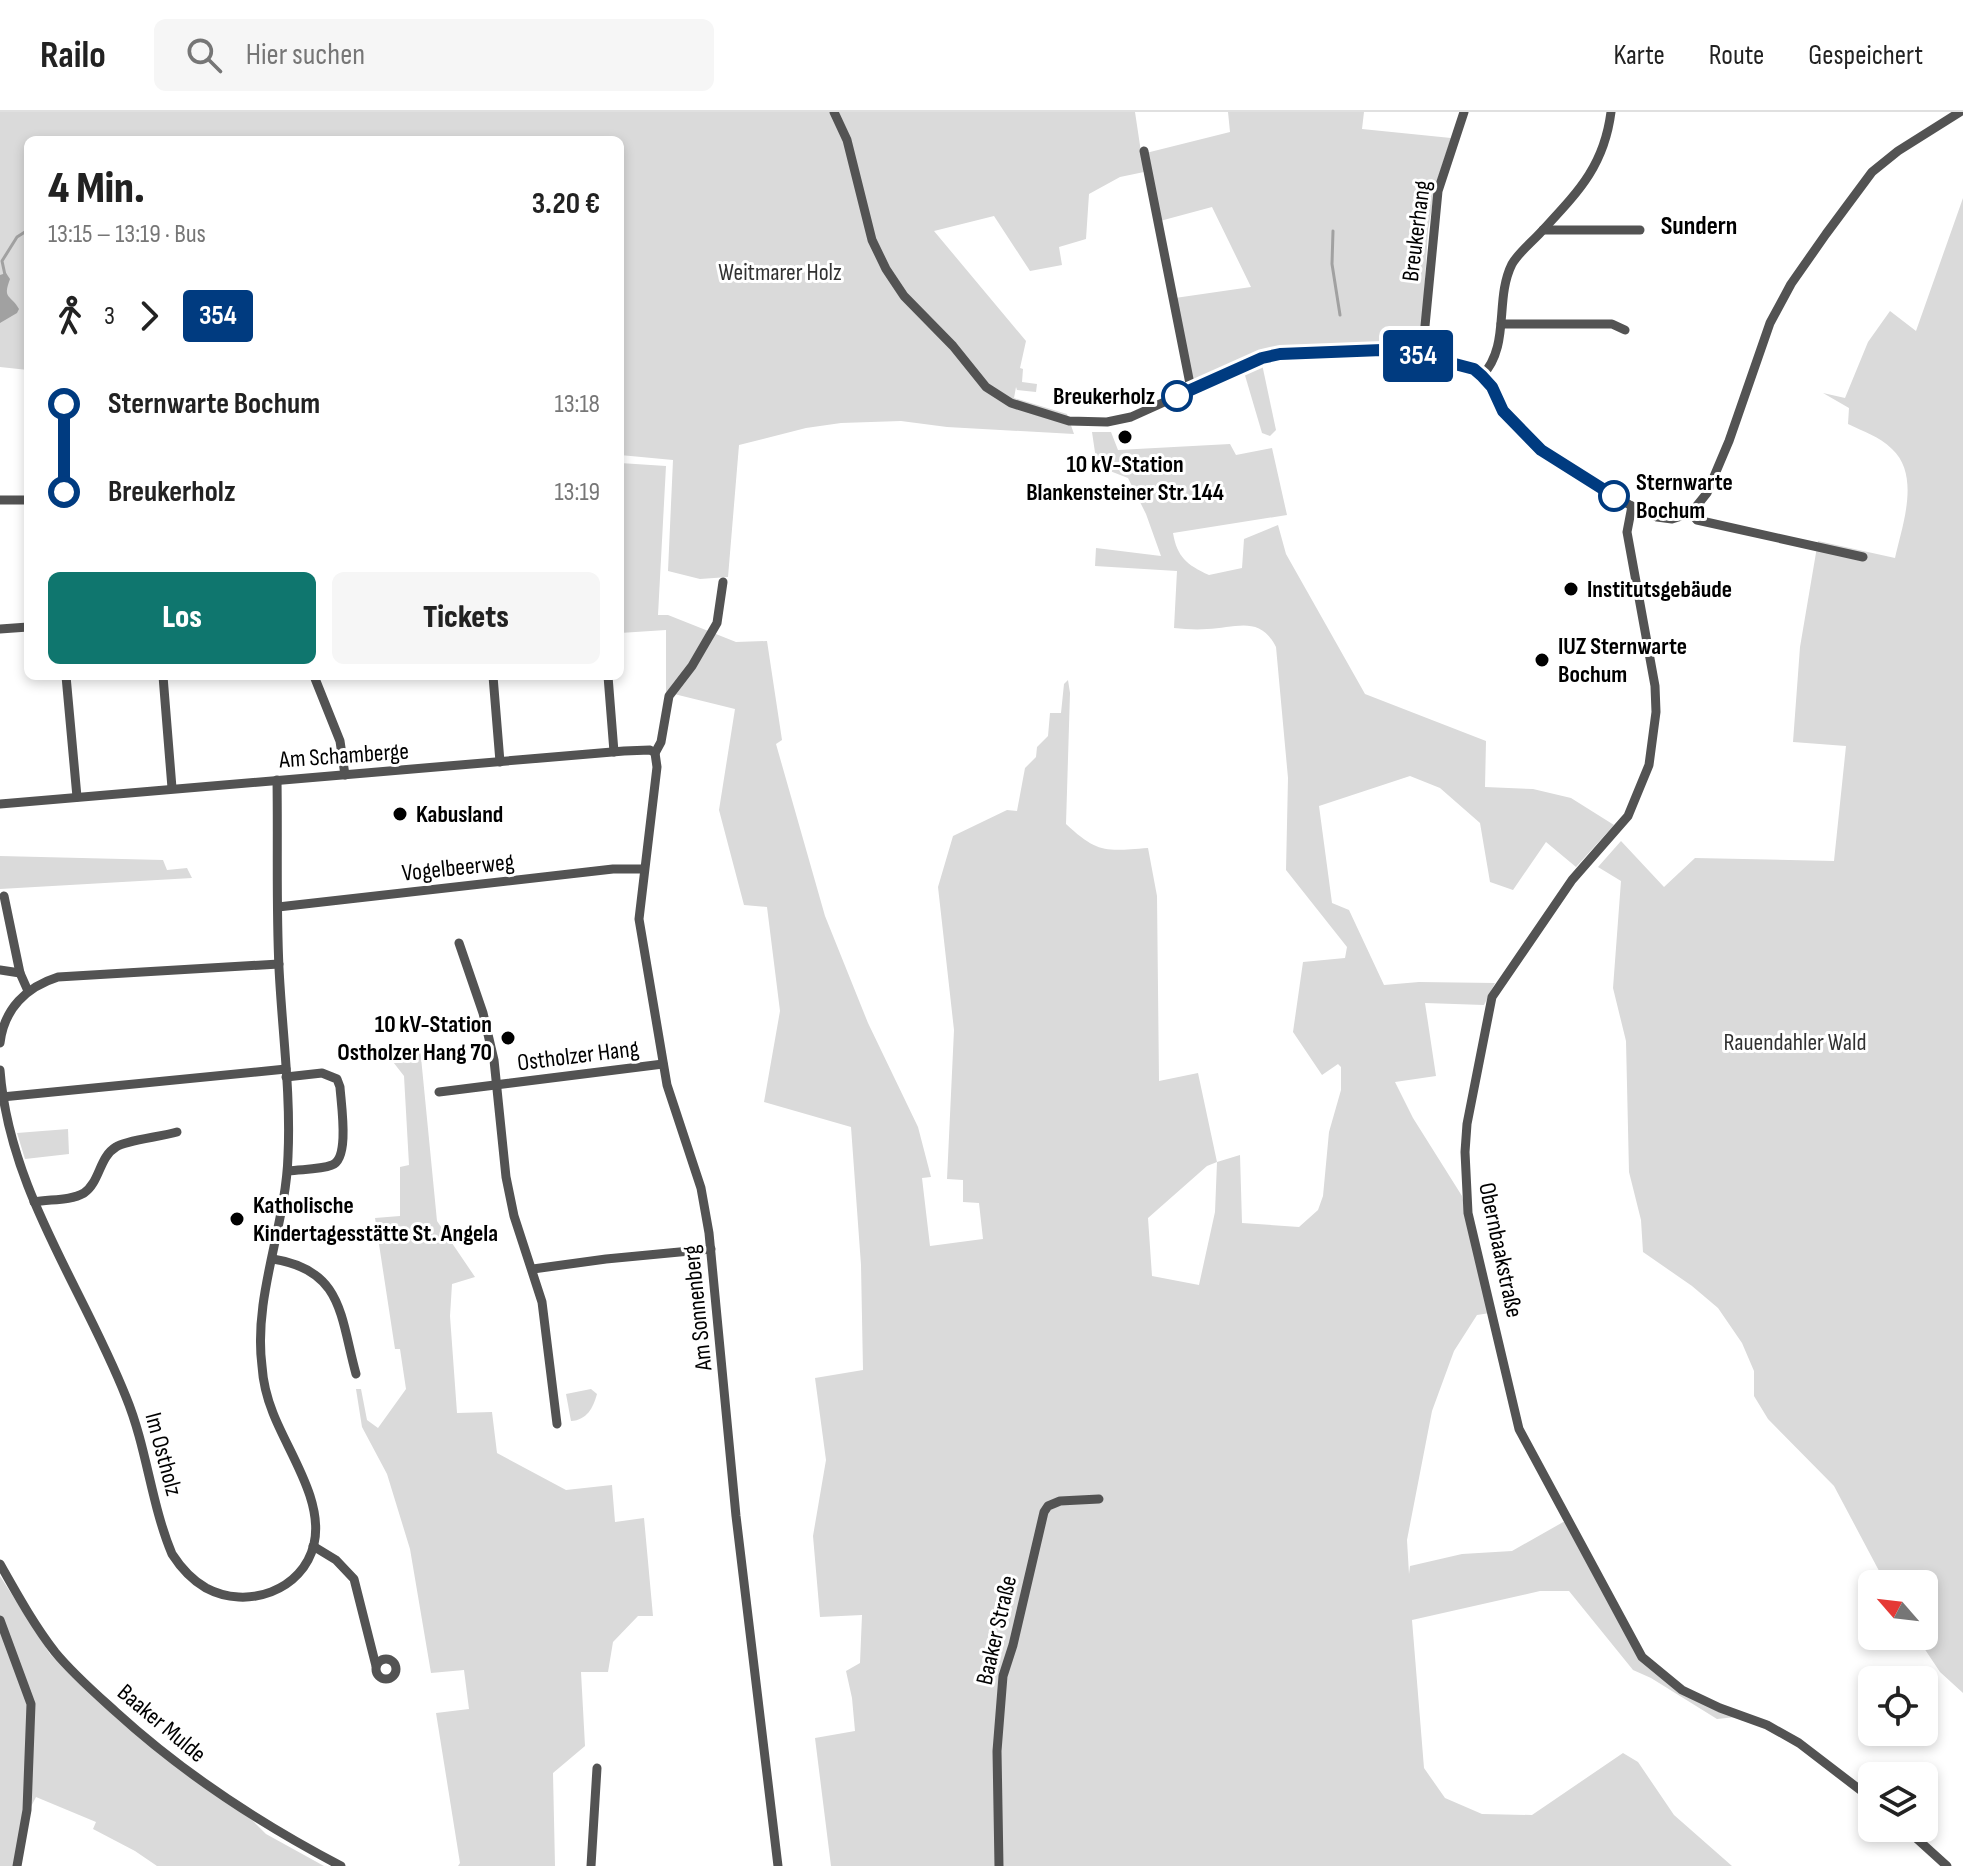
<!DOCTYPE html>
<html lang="de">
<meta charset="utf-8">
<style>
:root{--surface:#fff;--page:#f6f6f6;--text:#222;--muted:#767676;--line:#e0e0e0;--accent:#0f766e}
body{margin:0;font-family:"Sofia Sans Condensed",sans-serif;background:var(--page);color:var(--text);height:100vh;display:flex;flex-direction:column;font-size:30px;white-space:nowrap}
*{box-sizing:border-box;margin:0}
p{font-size:26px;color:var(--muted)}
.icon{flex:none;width:44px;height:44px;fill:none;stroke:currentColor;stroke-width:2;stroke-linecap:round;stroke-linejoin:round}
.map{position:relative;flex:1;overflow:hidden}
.details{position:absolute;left:24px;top:24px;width:600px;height:544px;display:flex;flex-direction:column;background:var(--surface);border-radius:12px;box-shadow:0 4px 12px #0003}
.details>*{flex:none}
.badge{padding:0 16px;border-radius:6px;font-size:28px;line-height:52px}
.needle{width:52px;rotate:298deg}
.controls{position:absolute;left:1858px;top:1458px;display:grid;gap:16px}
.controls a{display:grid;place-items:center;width:80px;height:80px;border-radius:12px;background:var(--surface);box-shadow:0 4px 12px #0003;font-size:40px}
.map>.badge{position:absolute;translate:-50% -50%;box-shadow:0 0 0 4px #fff}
.legs{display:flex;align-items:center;gap:12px;height:88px;padding:0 24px;font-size:26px}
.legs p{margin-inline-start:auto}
.overview{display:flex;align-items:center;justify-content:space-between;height:136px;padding:0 24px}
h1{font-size:44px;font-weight:800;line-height:60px}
.action{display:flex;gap:16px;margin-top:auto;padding:16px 24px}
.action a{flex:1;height:92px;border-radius:12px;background:var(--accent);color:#fff;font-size:32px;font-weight:800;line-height:92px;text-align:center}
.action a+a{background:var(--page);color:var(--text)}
ul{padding:0 24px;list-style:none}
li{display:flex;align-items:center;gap:28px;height:88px;font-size:30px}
li i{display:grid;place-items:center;width:12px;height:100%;margin:0 10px;background:currentColor}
li i::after{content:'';width:20px;height:20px;margin:-10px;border:6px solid;border-radius:50%;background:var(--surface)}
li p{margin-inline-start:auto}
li:first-child i{background:linear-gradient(#0000 50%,currentColor 0)}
li:last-child i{background:linear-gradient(currentColor 50%,#0000 0)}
header{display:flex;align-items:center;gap:48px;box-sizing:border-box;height:112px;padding:0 40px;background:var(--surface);border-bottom:2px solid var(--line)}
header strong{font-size:38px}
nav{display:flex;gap:44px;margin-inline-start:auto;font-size:28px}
.search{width:560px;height:72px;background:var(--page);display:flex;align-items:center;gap:20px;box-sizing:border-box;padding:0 28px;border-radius:12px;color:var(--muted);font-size:30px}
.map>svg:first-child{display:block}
.green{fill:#dadada;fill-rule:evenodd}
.water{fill:#a1a1a1}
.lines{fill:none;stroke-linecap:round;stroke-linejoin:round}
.stream{stroke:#a1a1a1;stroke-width:3}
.minor{stroke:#535353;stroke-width:9}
.line-1-casing{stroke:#fff;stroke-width:18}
.line-1{stroke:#003b80;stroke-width:12}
.stop-1-dot{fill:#fff;stroke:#003b80;stroke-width:4}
.poi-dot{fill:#000;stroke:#fff;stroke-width:3}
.labels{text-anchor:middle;stroke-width:6;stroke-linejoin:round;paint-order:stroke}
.street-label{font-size:24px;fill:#000;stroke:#fff}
.park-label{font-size:24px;fill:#313131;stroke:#fff}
.stop-label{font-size:24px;font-weight:bold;fill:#000;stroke:#fff;text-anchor:end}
.poi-label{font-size:24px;font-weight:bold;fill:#000;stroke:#fff;text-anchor:start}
.neighbourhood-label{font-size:26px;font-weight:bold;fill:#000;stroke:#fff}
</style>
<header>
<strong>Railo</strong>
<div class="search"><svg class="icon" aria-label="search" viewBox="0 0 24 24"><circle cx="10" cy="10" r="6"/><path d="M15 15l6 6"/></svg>Hier suchen</div>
<nav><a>Karte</a><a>Route</a><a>Gespeichert</a></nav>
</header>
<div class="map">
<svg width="1963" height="1754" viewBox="0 0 1963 1754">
<rect width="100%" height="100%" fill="#fff"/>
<g class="green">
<path d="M0 0H1135L1144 60 1120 65 1089 82 1086 127 1059 135 1062 153 1030 159 994 104 934 119 1026 229 1020 256 1023 257 1022 270 1037 272 1036 280 1017 278 1016 275 1014 286 1067 302 1074 322 947 315 901 309 841 311 806 316 739 333 728 465 700 467 668 459 673 348 620 343V28H28V258L0 255Z"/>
<path d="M1228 0H1364L1362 17 1451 26 1436 72 1428 118 1421 235 1417 239C1367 233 1312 229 1262 240 1239 245 1215 261 1194 271L1175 186 1251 175 1212 95 1160 109 1146 41 1230 20Z"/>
<path d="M1963 86V1581L1940 1560 1916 1524H1924V1472H1886L1834 1374 1768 1307 1754 1284V1259L1742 1231 1718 1196 1692 1174 1643 1140 1641 1108 1629 1060 1626 929 1613 876 1621 769 1598 755 1621 729 1664 775 1695 746 1834 749 1846 634 1793 630 1800 535 1818 429 1895 446C1902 414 1921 364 1892 337 1879 324 1864 320 1848 312L1849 296 1823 281 1845 286 1868 230 1890 199 1916 219Z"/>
<path d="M1262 252 1276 318 1270 324 1262 321 1244 260Z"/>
<path d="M1092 320H1111L1118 338 1230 332 1236 343 1272 336 1287 403 1173 421C1177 445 1187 453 1209 463L1242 456 1244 427 1278 413 1286 442 1365 582 1486 629 1485 675 1533 677 1571 686 1614 713 1576 755 1546 730 1513 778 1490 770 1480 711 1440 676 1410 664 1319 694 1332 791 1349 798 1384 873 1419 870 1495 871 1484 893 1425 891 1436 964 1395 970 1413 1006 1462 1084 1490 1201 1477 1203 1454 1239 1432 1299 1407 1428 1409 1462 1410 1454 1462 1442 1512 1439 1565 1409 1639 1547 1679 1578 1736 1605 1717 1607 1651 1566 1633 1558 1569 1479H1540L1412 1508 1424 1656 1445 1686 1482 1702 1532 1703 1623 1641 1638 1650 1674 1703 1732 1754H831L815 1626 855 1619 852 1586 846 1559 860 1551 862 1503 820 1505 813 1424 826 1348 815 1266 863 1258 861 1153 851 1015 764 990 780 899 767 795 744 793 719 698 735 597 666 580V518L620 521V351L666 354 658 503H668L736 530 767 529 782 628 776 632 825 804 868 911 918 1015 931 1065 922 1066 930 1134 983 1127 979 1091 963 1090V1068L947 1067 954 918 938 775 953 724 1007 698 1017 699 1025 656 1036 645 1037 635 1048 624 1050 601H1061L1064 572 1068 568 1070 581 1066 712C1098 742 1106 739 1148 736L1157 784 1159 969 1198 961 1217 1050 1240 1043 1242 1111 1299 1115 1318 1098 1323 1084 1329 1020 1341 978V955L1338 952 1322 963 1293 920 1303 850 1345 846 1347 835 1286 758 1288 666 1276 535C1260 503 1236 516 1207 517 1196 518 1185 517 1174 516L1177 459 1095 454 1096 436 1161 444 1146 402 1128 366 1097 354ZM1217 1050 1215 1100 1199 1173 1152 1164 1148 1106 1207 1054Z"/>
<path d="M0 744 163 748 167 758 187 756 192 766 0 777Z"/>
<path d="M420 935 437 1109 475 1165 452 1172 450 1204 457 1301 492 1300 497 1341 566 1378 612 1373 615 1410 644 1406 653 1504H638L613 1530 608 1560H581L585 1634 553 1661 555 1754H458L460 1751 436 1601 469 1597 464 1558 431 1561 410 1437 387 1362 362 1315 356 1277H361L367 1308 378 1316 406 1277 400 1237H395L375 1106 400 1104V1055L409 1053 404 964 390 946 386 947 385 939Z"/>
<path d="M68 1017 69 1042 25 1047 17 1021Z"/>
<path d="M591 1277 597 1282C593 1296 587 1308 571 1309L566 1282Z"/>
<path d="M0 1464 50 1542 173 1652 252 1708 266 1722 324 1754H157L135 1739 93 1717 96 1710 36 1685 24 1708 15 1754H0Z"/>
</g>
<path class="water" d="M6 161 10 167C2 188 11 182 19 197L17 201 0 211V163Z"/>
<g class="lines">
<g class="stream">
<path d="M1333 119 1332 152 1340 203"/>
<path d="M5 163 2 149 17 125 28 118"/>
</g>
<g class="minor">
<path d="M834 0 847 28 872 128 886 157 904 184 953 234 986 275 1011 291 1069 309 1107 310 1131 305 1262 246 1303 240 1382 238 1403 240 1474 257 1492 275 1498 291 1514 312 1559 351 1635 396 1657 405 1672 407 1691 401 1707 381 1729 329 1770 211 1791 172 1826 122 1872 60 1898 39 1960 0"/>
<path d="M1144 39 1191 277"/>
<path d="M1543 118H1640"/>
<path d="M1501 212H1612L1625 218"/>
<path d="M1422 245 1438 79 1464 0"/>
<path d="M1482 264C1511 233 1494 188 1512 152 1519 140 1532 130 1541 120 1577 81 1604 55 1611 0"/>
<path d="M0 388H28"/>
<path d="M1632 394 1627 420 1655 574 1656 600 1649 653 1628 704 1572 768 1492 885 1467 1012 1465 1040 1468 1101 1519 1317 1642 1545 1682 1578 1720 1596 1767 1613 1799 1631 1872 1687"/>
<path d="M1691 401 1697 408 1863 445"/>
<path d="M0 517 28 515"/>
<path d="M66 564 77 685"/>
<path d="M163 564 172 676"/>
<path d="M314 564 340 629 345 663"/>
<path d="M493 564 500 650"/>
<path d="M608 564 614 640"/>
<path d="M655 641 661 630 669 584 692 554 717 511 723 470"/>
<path d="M0 692 624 639 650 638 655 641 657 655 639 807 667 973 701 1076 709 1121 736 1404 778 1754"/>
<path d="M4 784 20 861 28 879"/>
<path d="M278 795 613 757H643"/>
<path d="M459 831 483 901 494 948 506 1065 514 1104 542 1190 557 1312"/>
<path d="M0 858 20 861"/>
<path d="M0 931C4 897 26 875 58 865L279 852"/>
<path d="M0 958C9 1078 83 1176 126 1285 147 1336 151 1392 172 1442 181 1456 192 1468 206 1476 247 1498 303 1479 314 1432 324 1389 288 1340 273 1301 267 1286 263 1270 262 1254 253 1184 286 1114 288 1044 291 981 282 918 279 856 276 793 278 730 277 668"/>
<path d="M286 965 322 961 337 967 340 975C341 992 350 1047 332 1053 319 1058 302 1057 288 1059"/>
<path d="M439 980 663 952"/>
<path d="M2 985 286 957"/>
<path d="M34 1090C50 1087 70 1089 84 1081 100 1070 99 1045 116 1035 126 1028 161 1025 177 1020"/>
<path d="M273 1147C343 1158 340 1204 356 1262"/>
<path d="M533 1157 606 1147 711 1137"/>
<path d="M313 1434 336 1448 354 1467 376 1554"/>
<path d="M0 1452C17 1482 34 1513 55 1540 73 1562 95 1581 116 1600 184 1662 259 1711 341 1754"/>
<path d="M0 1508 31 1592 27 1698 17 1754"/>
<circle cx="386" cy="1557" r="10"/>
<path d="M1905 1716 1947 1754"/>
<path d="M591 1754 597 1656"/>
<path d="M999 1754 997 1639 1003 1564 1013 1533 1044 1400 1048 1394 1060 1389 1099 1387"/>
</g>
</g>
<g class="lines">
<g class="line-1-casing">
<path id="line-1" d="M1177 284 1262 246 1280 242 1382 238 1451 251 1474 257 1482 264 1492 275 1503 299 1541 338 1614 384"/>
</g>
<use href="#line-1" class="line-1"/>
</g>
<g class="stop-1-dot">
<circle cx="1177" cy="284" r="14"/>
<circle cx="1614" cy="384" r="14"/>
</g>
<g class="poi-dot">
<circle cx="1125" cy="325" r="8"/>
<circle cx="1571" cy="477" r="8"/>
<circle cx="1542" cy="548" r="8"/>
<circle cx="400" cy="702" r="8"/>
<circle cx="508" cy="926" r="8"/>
<circle cx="237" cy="1107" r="8"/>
</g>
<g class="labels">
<g class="street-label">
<text transform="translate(1416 119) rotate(-83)" y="8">Breukerhang</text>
<text transform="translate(344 643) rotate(-4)" y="8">Am Schamberge</text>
<text transform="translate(458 755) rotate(-6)" y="8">Vogelbeerweg</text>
<text transform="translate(578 943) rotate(-7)" y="8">Ostholzer Hang</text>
<text transform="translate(1501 1138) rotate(78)" y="8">Obernbaakstraße</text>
<text transform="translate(697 1196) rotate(-96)" y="8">Am Sonnenberg</text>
<text transform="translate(164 1342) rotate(75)" y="8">Im Ostholz</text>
<text transform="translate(996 1518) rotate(-77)" y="8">Baaker Straße</text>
<text transform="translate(162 1611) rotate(40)" y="8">Baaker Mulde</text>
</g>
<g class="park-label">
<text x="780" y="168">Weitmarer Holz</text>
<text x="1795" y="938">Rauendahler Wald</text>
</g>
<g class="stop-label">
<text x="1155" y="292">Breukerholz</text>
<text x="1636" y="378" text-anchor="start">Sternwarte<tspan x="1636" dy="28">Bochum</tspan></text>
</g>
<g class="poi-label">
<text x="1125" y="360" text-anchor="middle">10 kV-Station<tspan x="1125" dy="28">Blankensteiner Str. 144</tspan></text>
<text x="1587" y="485">Institutsgebäude</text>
<text x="1558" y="542">IUZ Sternwarte<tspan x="1558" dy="28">Bochum</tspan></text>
<text x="416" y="710">Kabusland</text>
<text x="492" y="920" text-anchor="end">10 kV-Station<tspan x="492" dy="28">Ostholzer Hang 70</tspan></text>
<text x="253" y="1101">Katholische<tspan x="253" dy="28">Kindertagesstätte St. Angela</tspan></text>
</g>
<g class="neighbourhood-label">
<text x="1699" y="122">Sundern</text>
</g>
</g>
</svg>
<div class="controls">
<a><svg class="needle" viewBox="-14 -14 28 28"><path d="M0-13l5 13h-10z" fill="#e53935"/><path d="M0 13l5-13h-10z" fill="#767676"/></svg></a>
<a><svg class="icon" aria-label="locate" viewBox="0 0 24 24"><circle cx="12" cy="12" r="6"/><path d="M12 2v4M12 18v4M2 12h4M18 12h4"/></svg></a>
<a><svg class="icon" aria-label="layers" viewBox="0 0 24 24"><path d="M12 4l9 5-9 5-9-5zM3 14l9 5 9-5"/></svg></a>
</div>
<b class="badge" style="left:1418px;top:244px;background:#003b80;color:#fff">354</b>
<section class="details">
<div class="overview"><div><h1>4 Min.</h1><p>13:15 – 13:19 · Bus</p></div><b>3.20 €</b></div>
<div class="legs"><svg class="icon" aria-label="walk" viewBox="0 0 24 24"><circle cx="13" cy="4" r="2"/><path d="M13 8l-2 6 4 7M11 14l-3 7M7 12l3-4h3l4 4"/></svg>3<svg class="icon" aria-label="forward" viewBox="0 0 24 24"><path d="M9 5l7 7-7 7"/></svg><b class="badge" style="background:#003b80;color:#fff">354</b></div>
<ul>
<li><i style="color:#003b80"></i><b>Sternwarte Bochum</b><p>13:18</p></li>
<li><i style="color:#003b80"></i><b>Breukerholz</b><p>13:19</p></li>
</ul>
<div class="action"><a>Los</a><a>Tickets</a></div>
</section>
</div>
